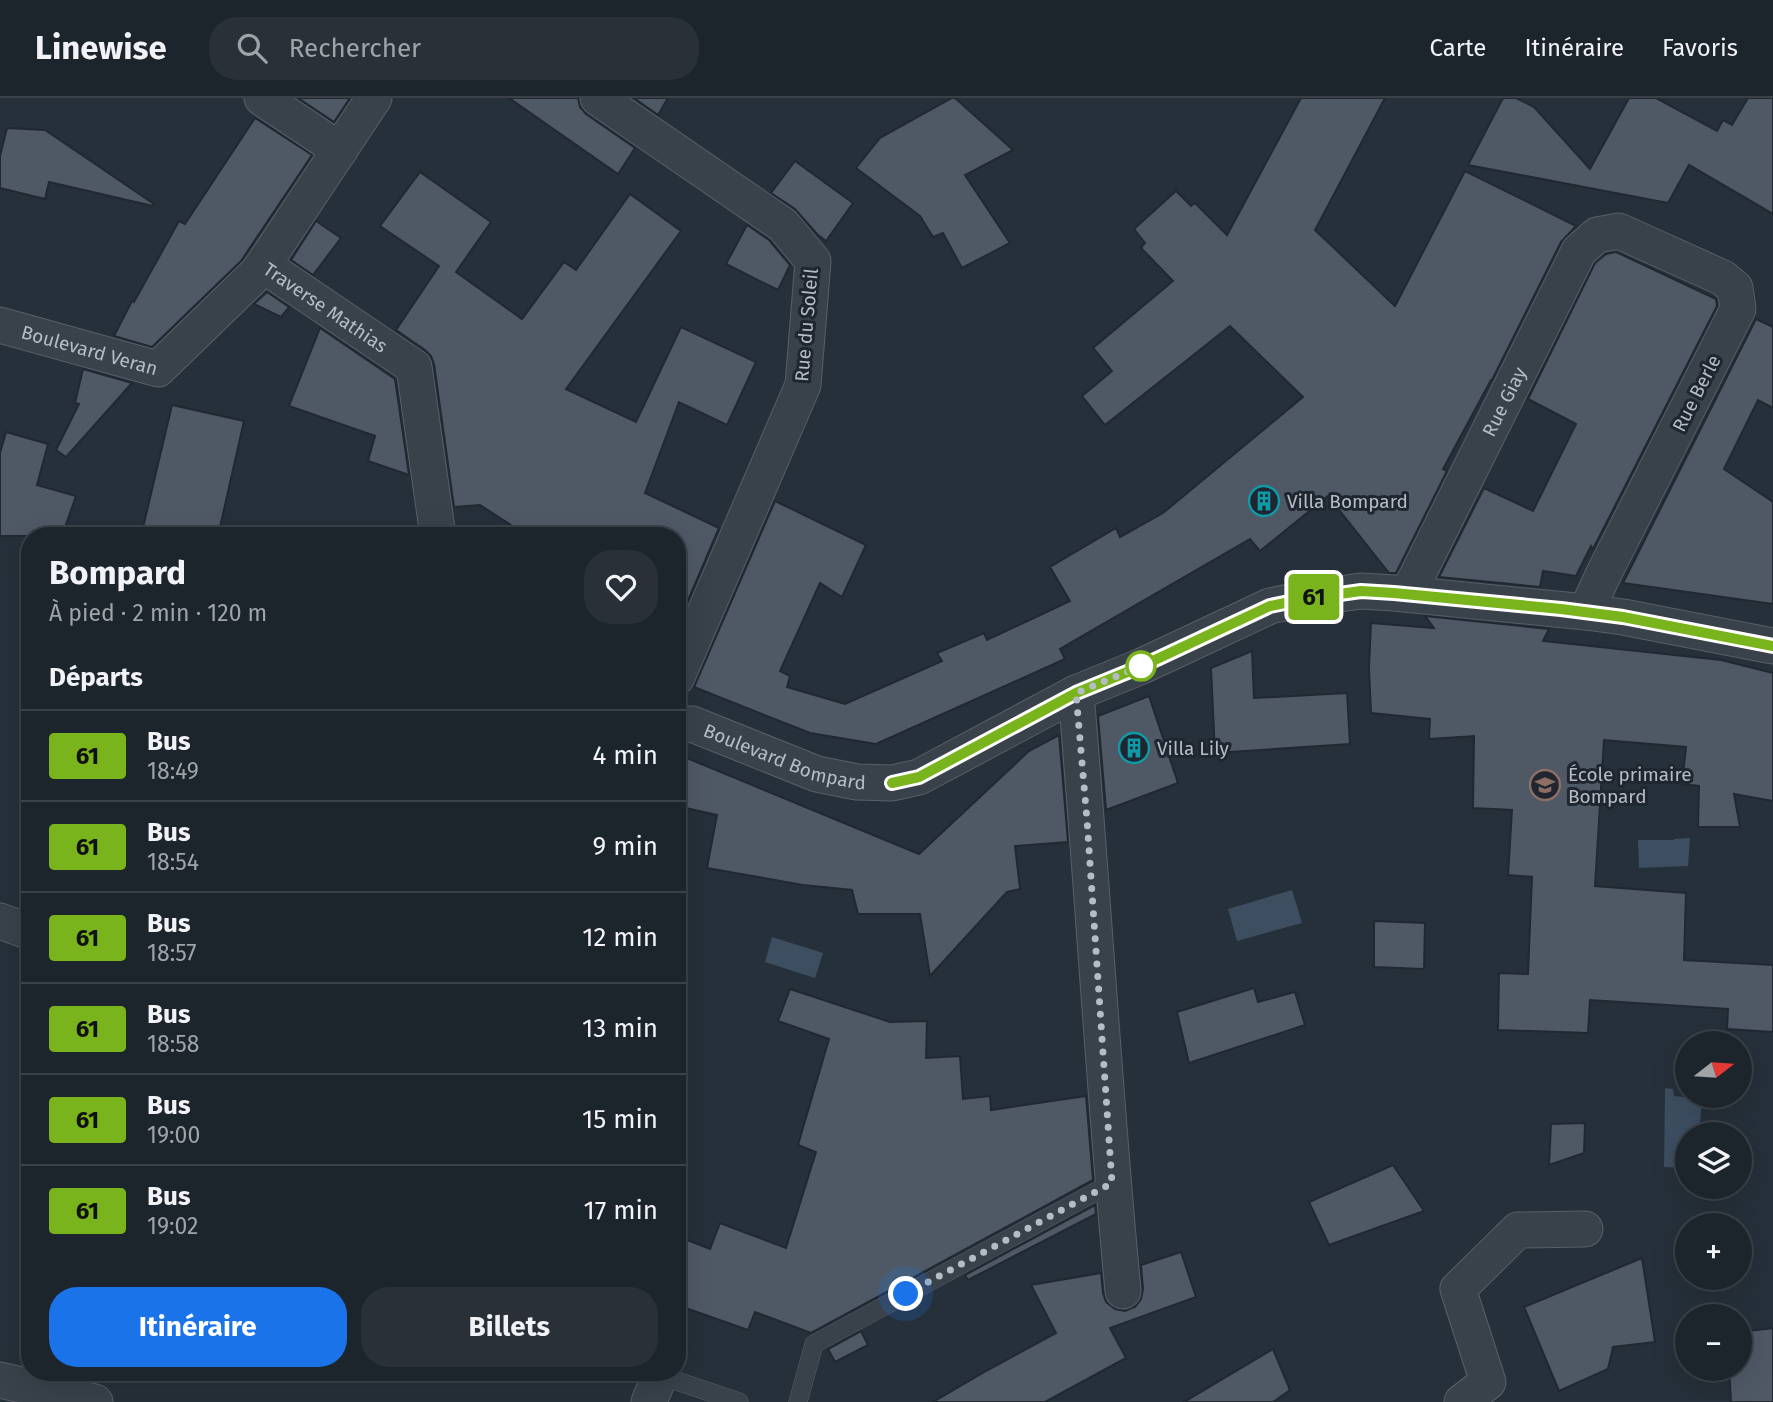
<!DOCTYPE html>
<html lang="fr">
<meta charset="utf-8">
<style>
:root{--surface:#1c242c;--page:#293038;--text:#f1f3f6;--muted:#a0a4a9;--line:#3a4148;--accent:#1a73e8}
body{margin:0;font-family:"Fira Sans",sans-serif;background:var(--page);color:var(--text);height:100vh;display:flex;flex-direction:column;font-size:26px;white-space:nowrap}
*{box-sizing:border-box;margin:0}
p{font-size:23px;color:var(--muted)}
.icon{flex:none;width:38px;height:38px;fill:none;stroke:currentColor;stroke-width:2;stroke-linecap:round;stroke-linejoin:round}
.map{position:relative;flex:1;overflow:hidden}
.sheet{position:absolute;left:21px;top:429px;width:665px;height:854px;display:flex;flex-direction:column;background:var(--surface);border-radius:28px;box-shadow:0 7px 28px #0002,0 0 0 2px var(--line)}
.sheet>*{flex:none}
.badge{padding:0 14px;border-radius:5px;font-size:24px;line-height:46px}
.needle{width:46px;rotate:73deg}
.controls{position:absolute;left:1675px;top:933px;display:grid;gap:14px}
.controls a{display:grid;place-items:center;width:77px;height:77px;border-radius:50%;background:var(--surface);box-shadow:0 7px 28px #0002,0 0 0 2px var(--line);font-size:35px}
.you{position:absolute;width:35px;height:35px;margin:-18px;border:5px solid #fff;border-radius:50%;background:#1a73e8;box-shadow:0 0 0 10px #1a73e833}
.map>.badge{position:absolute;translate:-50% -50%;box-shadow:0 0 0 4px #fff}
h2{padding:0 28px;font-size:26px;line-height:63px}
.round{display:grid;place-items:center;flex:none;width:74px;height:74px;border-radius:28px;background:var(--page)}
.headline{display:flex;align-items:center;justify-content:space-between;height:119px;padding:0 28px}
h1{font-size:33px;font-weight:700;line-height:52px}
.button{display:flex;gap:14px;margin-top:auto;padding:14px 28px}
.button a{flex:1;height:80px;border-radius:28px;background:var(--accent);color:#fff;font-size:28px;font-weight:700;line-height:80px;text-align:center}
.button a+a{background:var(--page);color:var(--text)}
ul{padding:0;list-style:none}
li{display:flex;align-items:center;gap:21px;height:91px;padding:0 28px;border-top:2px solid var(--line)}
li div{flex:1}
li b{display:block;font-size:26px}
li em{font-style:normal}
li .badge{min-width:77px;font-weight:700;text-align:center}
header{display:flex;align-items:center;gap:42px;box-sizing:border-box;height:98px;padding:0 35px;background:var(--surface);border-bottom:2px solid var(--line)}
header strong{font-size:33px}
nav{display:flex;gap:38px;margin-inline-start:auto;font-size:24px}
.search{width:490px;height:63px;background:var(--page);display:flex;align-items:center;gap:18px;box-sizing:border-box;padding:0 24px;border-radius:28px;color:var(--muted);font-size:26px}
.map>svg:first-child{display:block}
.water{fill:#3d4e61}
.building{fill:#4f5965;stroke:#212832;stroke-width:2}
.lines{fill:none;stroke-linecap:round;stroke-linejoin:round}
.lane-casing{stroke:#585f69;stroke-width:19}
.street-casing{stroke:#585f69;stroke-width:37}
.lane{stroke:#39414b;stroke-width:18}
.street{stroke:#39414b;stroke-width:35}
.line-casing{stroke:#fff;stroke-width:16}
.line{stroke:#7ab41d;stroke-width:10}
.walk{stroke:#b5bcc6;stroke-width:7;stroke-dasharray:0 12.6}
.stop-dot{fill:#fff;stroke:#7ab41d;stroke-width:3.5}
.labels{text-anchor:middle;stroke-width:6;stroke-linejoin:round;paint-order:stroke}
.street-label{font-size:19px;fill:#b5bcc6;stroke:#1f2630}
.poi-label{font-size:19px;fill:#b5bcc6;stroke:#1f2630;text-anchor:start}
</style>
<header>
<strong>Linewise</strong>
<div class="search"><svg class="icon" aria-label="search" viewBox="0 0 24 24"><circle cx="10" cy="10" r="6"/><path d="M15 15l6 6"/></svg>Rechercher</div>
<nav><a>Carte</a><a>Itinéraire</a><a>Favoris</a></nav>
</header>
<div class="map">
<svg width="1773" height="1304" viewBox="0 0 1773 1304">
<rect width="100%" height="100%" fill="#26303a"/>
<g class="water">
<path d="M1690 740 1688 768 1639 770 1638 742H1673L1674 741Z"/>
<path d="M1292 792 1302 825 1237 843 1228 811Z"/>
<path d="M772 839 823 855 815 880 765 864Z"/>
<path d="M1665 990 1673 991 1674 998 1702 1001 1699 1036H1687V1070L1664 1069Z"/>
</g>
<g class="building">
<path d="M298 0H350L334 24Z"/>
<path d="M509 0H578L580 9 586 16 635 50 618 76Z"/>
<path d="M634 0H668L658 17Z"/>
<path d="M952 0H955L1013 52 965 77 1010 145 962 170 943 135 933 139 920 118 856 70 880 40Z"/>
<path d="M1301 0H1385L1315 132 1395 208 1465 73 1576 128 1561 144 1492 282H1491L1443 371 1447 373 1396 475H1389L1328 398 1260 453 1250 441 1060 551 1065 561 876 646 810 635 694 589 775 403 866 447 842 499 820 485 780 573 790 578 787 589 845 606 942 563 937 555 984 535 987 542 1070 503 1050 469 1116 430 1120 439 1163 415 1303 299 1230 228 1105 327 1082 298 1112 273 1093 250 1173 183 1141 150 1145 145 1134 131 1176 93 1191 108 1195 105 1227 137Z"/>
<path d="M1503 0H1516L1534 9 1590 71 1629 0H1656L1717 33 1723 22 1732 27 1748 0H1773V116L1689 67 1668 105 1468 67Z"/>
<path d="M255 20 312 57 241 163 152 249 114 238 132 203 134 204 179 123 185 126Z"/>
<path d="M7 30 45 32 154 106 153 108 49 84 45 101 0 90V58Z"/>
<path d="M795 63 853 105 826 143 818 137 795 111 771 95Z"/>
<path d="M420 74 491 124 456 174 522 221 564 164 576 172 630 96 681 133 566 291 636 324 681 229 756 264 727 327 679 304 645 395 719 430 677 528V438H528L480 407 454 409 434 266 431 258 425 252 396 232 439 168 380 128Z"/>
<path d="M316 123 341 140 313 177 291 162Z"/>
<path d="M747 127 769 142 790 167 778 192 726 166Z"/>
<path d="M1616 154 1716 201 1717 208 1593 451 1591 448 1576 478 1543 473 1540 489 1439 479 1484 390 1533 413 1576 326 1528 301 1595 165 1606 156Z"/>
<path d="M267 194 289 209 281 219 254 206Z"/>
<path d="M1756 221 1773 229V310L1758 302 1724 371 1773 404V506L1623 485Z"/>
<path d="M320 230 395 281 409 377 368 363 375 338 289 308Z"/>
<path d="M83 271 132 285 66 359 56 352 79 306 75 305Z"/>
<path d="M172 307 244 323 218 438H141Z"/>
<path d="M6 334 48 346 37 387 76 398 62 438H0V355Z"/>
<path d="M1425 518 1549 531 1543 543 1721 562 1773 575V703L1734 696 1740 729H1698L1699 688 1682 686 1686 649 1604 642 1595 788 1686 795 1684 862 1773 867V934L1727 931 1728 911 1590 902 1588 935 1498 932 1499 875 1528 876 1532 779 1508 777 1512 712 1473 710 1474 638 1429 641 1430 621 1371 615 1369 570 1371 525 1434 530Z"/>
<path d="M1252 553 1254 600 1347 595 1350 646 1215 655 1211 570Z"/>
<path d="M1149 598 1178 685 1106 712 1098 618Z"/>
<path d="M1059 637 1068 744 1015 748 1020 791 1007 794 930 878 920 816H858L852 792 803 787 707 770 717 717 677 708V656L919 756 1029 653Z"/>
<path d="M1374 823 1425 825 1424 871 1374 869Z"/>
<path d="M1254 890 1258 904 1295 894 1305 927 1189 965 1177 914Z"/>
<path d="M790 891 890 924 927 923 926 960 960 958 963 1001 990 998 991 1012 1086 998 1093 1082 811 1235 755 1214 748 1232 677 1207V1138L710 1151 720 1125 786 1150 816 1054 798 1047 829 941 778 923Z"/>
<path d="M1585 1025 1584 1055 1549 1067 1551 1026Z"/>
<path d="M1393 1067 1424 1113 1329 1147 1309 1104Z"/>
<path d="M1095 1107 1096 1116 968 1182 965 1177Z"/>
<path d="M1181 1154 1196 1199 1110 1230 1126 1260 1045 1304H933L986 1273 1056 1235 1031 1187 1101 1175 1103 1195 1106 1204 1115 1211 1125 1213 1135 1209 1141 1201 1143 1191 1141 1167Z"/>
<path d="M1642 1160 1655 1244 1613 1249 1608 1271 1559 1293 1524 1209Z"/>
<path d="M1773 1230V1304H1731L1729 1270H1740V1234Z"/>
<path d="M861 1233 868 1247 835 1264 828 1251Z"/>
<path d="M1273 1251 1290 1292 1273 1304H1184Z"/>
</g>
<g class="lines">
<g class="lane-casing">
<g id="lane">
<path d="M653 1275 739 1304"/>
<path d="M798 1304 814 1246 1112 1085"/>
</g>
</g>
<g class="street-casing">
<g id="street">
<path d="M262 0 340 52"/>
<path id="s1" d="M374 0 263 167 414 269 438 438"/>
<path d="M598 0 783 127 813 163 803 287 677 579"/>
<path id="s2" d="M0 227 158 271 256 176 263 167"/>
<path id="s3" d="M1408 496 1579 153 1597 137 1619 133 1723 180 1735 190 1738 211 1604 475 1586 514"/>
<path d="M1076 595C1093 794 1104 994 1123 1193"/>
<path id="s4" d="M677 627 692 626 817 676 857 684 892 685 919 679 1076 595 1142 568 1270 508 1304 501 1361 493 1394 495 1586 514 1623 519 1773 548"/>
<path d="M0 823 30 834"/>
<path d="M0 1282 95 1304"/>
<path d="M649 1304 660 1277"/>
<path d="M1462 1304 1488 1284 1458 1191 1518 1132 1585 1131"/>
</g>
</g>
<use href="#lane" class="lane"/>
<use href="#street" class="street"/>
</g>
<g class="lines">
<g class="line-casing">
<path id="line" d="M892 685 919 679 1076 595 1142 568 1270 508 1304 501 1361 493 1394 495 1561 511 1623 519 1773 548"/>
</g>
<use href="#line" class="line"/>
<path class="walk" d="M906 1196 1112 1085 1087 722 1076 595 1141 568"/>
</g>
<defs>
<g id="building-ring" transform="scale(1.575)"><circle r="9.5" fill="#1f2630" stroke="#0f9aa8" stroke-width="1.5"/><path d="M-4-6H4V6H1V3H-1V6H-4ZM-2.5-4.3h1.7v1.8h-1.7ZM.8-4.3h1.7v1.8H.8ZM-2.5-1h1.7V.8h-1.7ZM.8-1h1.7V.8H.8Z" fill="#0f9aa8"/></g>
<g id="school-ring" transform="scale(1.575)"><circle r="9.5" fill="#1f2630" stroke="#8d6e63" stroke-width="1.5"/><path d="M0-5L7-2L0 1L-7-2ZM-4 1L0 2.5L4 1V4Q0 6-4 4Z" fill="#8d6e63"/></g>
</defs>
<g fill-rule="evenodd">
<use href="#building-ring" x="1264" y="403"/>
<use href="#building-ring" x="1134" y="650"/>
<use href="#school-ring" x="1545" y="687"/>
</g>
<circle class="stop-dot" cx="1141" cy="568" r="14"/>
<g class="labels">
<g class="street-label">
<text dy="7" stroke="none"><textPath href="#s1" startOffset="276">Traverse Mathias</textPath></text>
<text transform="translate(806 227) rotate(-85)" y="7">Rue du Soleil</text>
<text dy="7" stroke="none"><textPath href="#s2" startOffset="93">Boulevard Veran</textPath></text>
<text transform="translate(1696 295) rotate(-63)" y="7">Rue Berle</text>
<text dy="7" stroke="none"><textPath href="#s3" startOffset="215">Rue Giay</textPath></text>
<text dy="7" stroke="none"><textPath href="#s4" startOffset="114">Boulevard Bompard</textPath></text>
</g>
<g class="poi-label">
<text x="1287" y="410">Villa Bompard</text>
<text x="1157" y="657">Villa Lily</text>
<text x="1568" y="683">École primaire<tspan x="1568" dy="22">Bompard</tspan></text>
</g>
</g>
</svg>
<div class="controls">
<a><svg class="needle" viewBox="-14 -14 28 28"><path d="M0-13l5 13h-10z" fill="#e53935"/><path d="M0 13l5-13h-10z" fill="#a0a4a9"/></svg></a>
<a><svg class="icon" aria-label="layers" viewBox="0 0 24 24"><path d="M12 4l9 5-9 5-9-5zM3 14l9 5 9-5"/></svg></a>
<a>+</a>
<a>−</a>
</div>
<div class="you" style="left:906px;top:1196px"></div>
<b class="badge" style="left:1314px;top:499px;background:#7ab41d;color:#111">61</b>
<section class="sheet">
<div class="headline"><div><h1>Bompard</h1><p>À pied · 2 min · 120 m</p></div><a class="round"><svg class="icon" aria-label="heart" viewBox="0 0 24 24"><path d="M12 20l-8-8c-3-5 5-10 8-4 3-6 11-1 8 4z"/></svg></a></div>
<h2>Départs</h2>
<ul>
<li><span class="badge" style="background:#7ab41d;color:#111">61</span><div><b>Bus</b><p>18:49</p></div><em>4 min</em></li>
<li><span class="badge" style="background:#7ab41d;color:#111">61</span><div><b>Bus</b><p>18:54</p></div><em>9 min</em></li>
<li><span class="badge" style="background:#7ab41d;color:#111">61</span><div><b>Bus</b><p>18:57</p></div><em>12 min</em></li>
<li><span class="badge" style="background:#7ab41d;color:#111">61</span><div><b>Bus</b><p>18:58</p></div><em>13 min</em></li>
<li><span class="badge" style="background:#7ab41d;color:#111">61</span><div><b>Bus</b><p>19:00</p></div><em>15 min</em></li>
<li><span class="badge" style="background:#7ab41d;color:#111">61</span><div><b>Bus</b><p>19:02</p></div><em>17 min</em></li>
</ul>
<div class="button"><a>Itinéraire</a><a>Billets</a></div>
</section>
</div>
